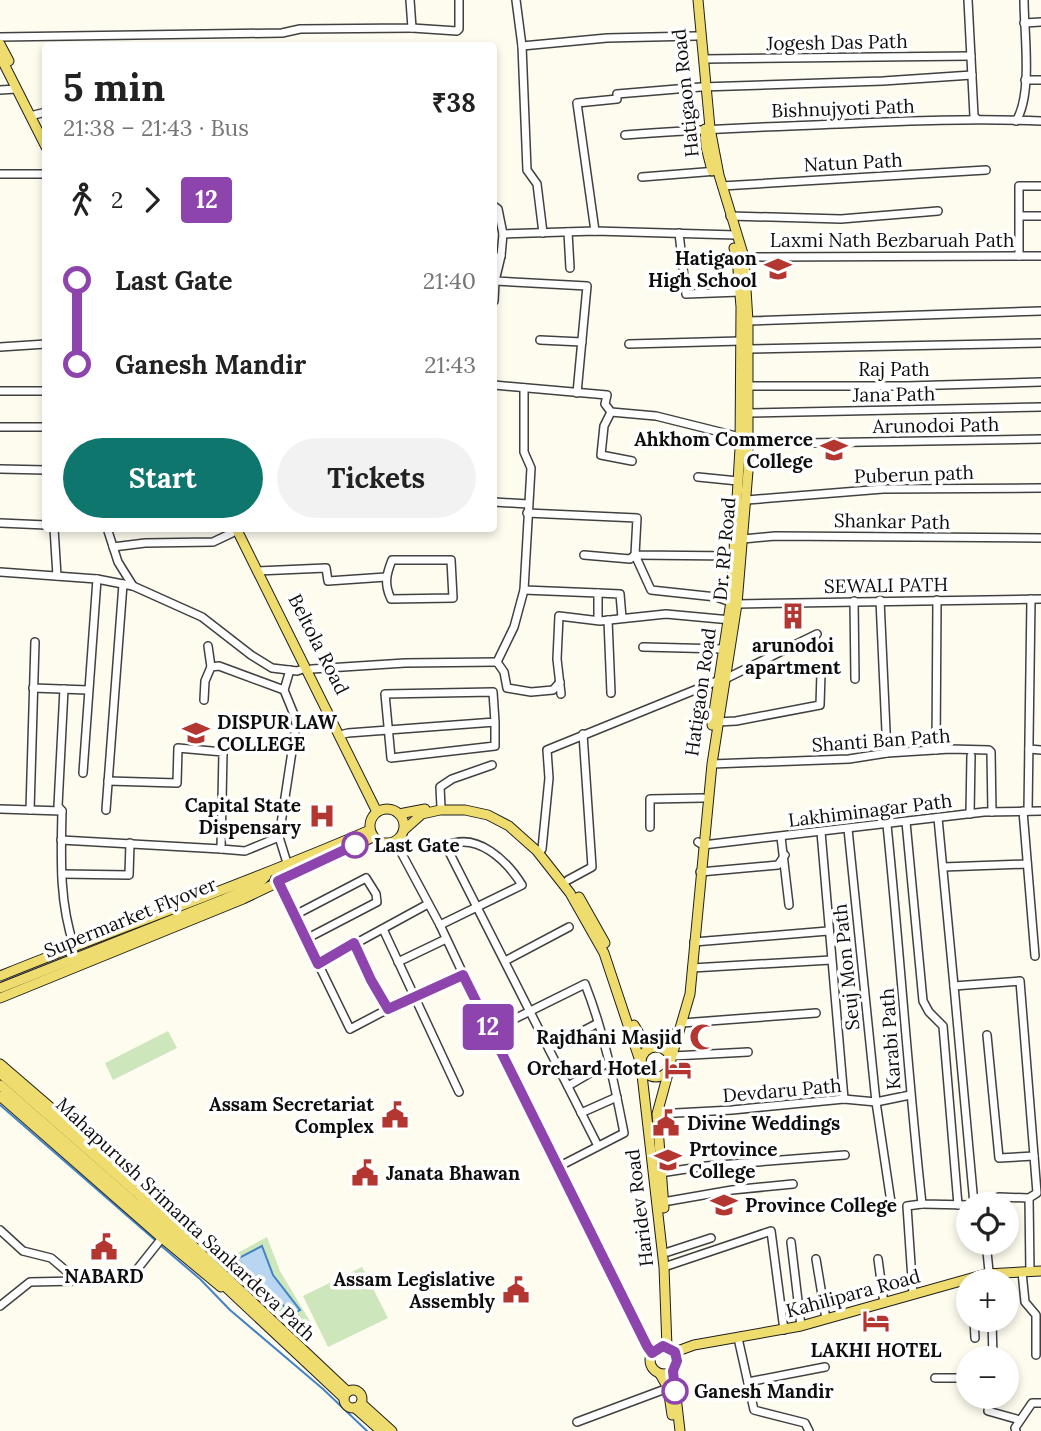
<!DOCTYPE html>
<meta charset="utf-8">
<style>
:root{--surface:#fff;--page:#f2f2f2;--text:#222;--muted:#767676;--accent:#0f766e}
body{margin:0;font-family:Lora,serif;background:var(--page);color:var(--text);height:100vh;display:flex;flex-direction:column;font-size:26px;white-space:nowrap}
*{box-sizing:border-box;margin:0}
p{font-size:23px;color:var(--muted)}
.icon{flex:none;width:38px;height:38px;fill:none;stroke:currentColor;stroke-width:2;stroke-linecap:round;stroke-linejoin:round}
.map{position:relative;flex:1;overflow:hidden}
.details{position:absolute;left:42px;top:42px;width:455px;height:490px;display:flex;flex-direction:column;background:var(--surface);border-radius:7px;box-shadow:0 4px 10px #0003}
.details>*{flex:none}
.badge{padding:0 14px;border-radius:5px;font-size:24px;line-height:46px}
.tools{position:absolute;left:956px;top:1192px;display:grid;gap:14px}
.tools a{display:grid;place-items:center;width:63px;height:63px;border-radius:50%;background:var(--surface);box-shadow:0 4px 10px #0003;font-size:35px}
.map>.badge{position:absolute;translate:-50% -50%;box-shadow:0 0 0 4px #fff}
.legs{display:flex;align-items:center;gap:10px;height:77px;padding:0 21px;font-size:23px}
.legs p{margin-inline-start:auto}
.head{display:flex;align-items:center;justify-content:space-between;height:119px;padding:0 21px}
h1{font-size:38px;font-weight:700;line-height:52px}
.button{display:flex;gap:14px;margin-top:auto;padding:14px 21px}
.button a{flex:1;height:80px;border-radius:42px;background:var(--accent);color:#fff;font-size:28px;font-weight:700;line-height:80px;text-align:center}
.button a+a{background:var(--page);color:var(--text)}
ul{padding:0 21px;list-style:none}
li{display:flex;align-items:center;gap:24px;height:84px;font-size:26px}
li i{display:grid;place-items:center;width:10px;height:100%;margin:0 9px;background:currentColor}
li i::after{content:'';width:18px;height:18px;margin:-9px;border:5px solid;border-radius:50%;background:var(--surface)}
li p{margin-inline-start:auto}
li:first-child i{background:linear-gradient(#0000 50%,currentColor 0)}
li:last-child i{background:linear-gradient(currentColor 50%,#0000 0)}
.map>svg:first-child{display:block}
.green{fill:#cde6bb}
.water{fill:#b8d6f1;stroke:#4483c3;stroke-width:2}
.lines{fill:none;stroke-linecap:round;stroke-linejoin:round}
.stream{stroke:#4483c3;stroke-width:2}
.minor-casing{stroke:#414141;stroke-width:10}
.major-casing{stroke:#1f1f1f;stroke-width:11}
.minor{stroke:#fff;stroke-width:7}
.major{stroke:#eedc6f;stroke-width:9}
.line-1-casing{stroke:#fff;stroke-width:16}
.line-1{stroke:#8e44ad;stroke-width:10}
.stop-1-dot{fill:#fff;stroke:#8e44ad;stroke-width:3.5}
.labels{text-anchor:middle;stroke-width:7;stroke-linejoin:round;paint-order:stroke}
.street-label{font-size:19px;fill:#0e0e0e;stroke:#fff}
.poi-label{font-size:19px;font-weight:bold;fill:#0e0e0e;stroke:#fff;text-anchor:end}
.stop-label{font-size:19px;font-weight:bold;fill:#0e0e0e;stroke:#fff;text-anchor:start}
</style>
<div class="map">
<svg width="1041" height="1431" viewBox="0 0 1041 1431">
<rect width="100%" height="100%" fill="#fefcef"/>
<g class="green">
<path d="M168 1031 177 1048 113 1080 105 1063Z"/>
<path d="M267 1237 280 1271 311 1323 298 1333 243 1286 228 1264 234 1255Z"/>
<path d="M362 1267 388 1318 328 1347 303 1296Z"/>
</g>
<path class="water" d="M262 1246 273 1275 300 1310 293 1314 260 1285 237 1259Z"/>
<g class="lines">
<g class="stream">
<path d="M0 1105 155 1240"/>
<path d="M159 1244 200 1279 230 1310 323 1389 367 1431"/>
</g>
<g class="minor-casing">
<g id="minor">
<path d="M516 0 522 46 527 170 537 184 543 233"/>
<path d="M968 0 974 116 977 119"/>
<path d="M1024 23 1041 22"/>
<path d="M412 28 457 31 459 29V0"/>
<path d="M0 37 282 33 300 29 412 28 410 0"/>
<path d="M522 46 607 38 696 36"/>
<path d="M704 59 971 56"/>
<path d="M1025 80H1041"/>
<path d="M0 90 16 89"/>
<path d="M30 116 46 112"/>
<path d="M1016 121C1033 94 1024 33 1024 0"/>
<path d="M625 135C696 129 767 127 838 124 906 121 973 118 1041 121"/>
<path d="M0 174H46"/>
<path d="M642 177 717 171"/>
<path d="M722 186 986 170"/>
<path d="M494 206 498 209 503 234 595 231 736 235"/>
<path d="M730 216 841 219 938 211"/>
<path d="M1020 216H1041"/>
<path d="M595 231 577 103 617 99V94L701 87 883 81 972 75"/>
<path d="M568 232 570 268"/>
<path d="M679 233 686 294 740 292"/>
<path d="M501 256 495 281 587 286 577 393"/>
<path d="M1019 256V186H1041"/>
<path d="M741 257 1041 256"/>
<path d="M494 258 501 256 503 234"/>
<path d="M494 301 495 281"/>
<path d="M748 321 1041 311"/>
<path d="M540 340 582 342"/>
<path d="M629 344 741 341"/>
<path d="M0 347 46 344"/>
<path d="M748 349 1041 343"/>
<path d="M494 385 607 395 605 404 611 412 656 416 748 439 805 443 1041 439"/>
<path d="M748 386H907L1041 382"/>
<path d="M0 391H46"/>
<path d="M611 412 604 426 601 455 632 461"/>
<path d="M748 413 1041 407"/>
<path d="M0 427H46"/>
<path d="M0 469 46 470"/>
<path d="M698 477 738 481"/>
<path d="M747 500 883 489 1041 488"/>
<path d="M494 502 528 504"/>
<path d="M527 513 637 518 635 555 734 556"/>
<path d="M0 523 46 525"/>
<path d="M54 528 57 576"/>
<path d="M107 528 118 562 133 586"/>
<path d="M743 539 775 536 1041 538"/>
<path d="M113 547 145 543 213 542 232 533"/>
<path d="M584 555 630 559 635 555 651 590 716 597 737 604 1041 599"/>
<path d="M392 560H451L453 598 391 599C384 584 386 575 392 560Z"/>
<path d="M257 571 326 568 328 581 386 577"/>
<path d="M0 572 97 579 133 586 202 617 251 655 272 668 297 671 306 668"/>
<path d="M524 590 598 593V620"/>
<path d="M598 593 620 594 622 618"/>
<path d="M880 600 887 753"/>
<path d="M854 601 855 679"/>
<path d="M608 620 611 693"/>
<path d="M208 646 211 667"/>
<path d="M643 647 723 649"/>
<path d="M497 662 514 627 524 590 531 468 524 452V388"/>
<path d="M497 662 504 672 507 688 531 692 553 690 560 682"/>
<path d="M312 669 405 663 497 662"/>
<path d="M725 679 817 634"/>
<path d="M33 688 88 690"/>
<path d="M64 689 58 806 62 811C61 857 59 902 74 946"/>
<path d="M561 694 557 659 559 616 600 621 666 614 731 620"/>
<path d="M204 700 205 681 211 667 219 666 284 690"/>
<path d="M718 722 736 721 820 705 821 673"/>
<path d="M344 734 348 733 495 722 493 692 385 694 391 758 495 746V722"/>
<path d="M1029 749 1041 750"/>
<path d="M936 750 937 600"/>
<path d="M712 764 849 759 887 753 950 749 989 750 991 752 992 812"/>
<path d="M83 773 97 579"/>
<path d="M108 781 177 783 178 748 223 752 221 849 245 851 279 837 288 866"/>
<path d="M441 807 440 787 452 779 492 765"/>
<path d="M0 809 62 811"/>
<path d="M30 810 35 642"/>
<path d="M106 810 123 584"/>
<path d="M1023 811 1035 956"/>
<path d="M1028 811 1031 599"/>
<path d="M970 814 971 756"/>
<path d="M938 818 954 986 1020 981 1037 1193 1029 1198 1030 1272"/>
<path d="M906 822 923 1001 929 1012 943 1026 958 1205"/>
<path d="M887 825C900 951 908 1078 922 1204L968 1205"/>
<path d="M650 827V799L703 798"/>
<path d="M848 829 876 1102 892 1209"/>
<path d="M821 832 844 1099"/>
<path d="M279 837 296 725 295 717 284 690 290 670"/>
<path d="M781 837 789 905"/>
<path d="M61 840 221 849"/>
<path d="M395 841 440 925 490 1031 585 984C604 1032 614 1082 624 1133L558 1167"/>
<path d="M698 842 703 845 984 812 1041 811"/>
<path d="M539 853 542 849 549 778 547 750 717 681"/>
<path d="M943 867 1027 864"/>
<path d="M700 872 778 865 785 855"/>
<path d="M62 874 129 875 130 843"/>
<path d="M568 880 592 867 583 734"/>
<path d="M278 881 350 1029 388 1009 463 975"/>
<path d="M295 915 366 878 376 894 377 902 306 939"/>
<path d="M440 925 522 885C507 861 477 831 446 846 497 946 548 1046 598 1146"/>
<path d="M383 929 459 1092"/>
<path d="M694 942 828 931"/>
<path d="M354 943 371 980 388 1009"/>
<path d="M505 961 569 927"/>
<path d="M398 962 446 939"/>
<path d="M318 964 428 904"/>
<path d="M692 968 831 960"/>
<path d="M954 986 974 1204"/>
<path d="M682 1023 816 1013"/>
<path d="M490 1031 652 1353"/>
<path d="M987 1035 999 1158 1034 1156"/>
<path d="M549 1049 598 1023"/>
<path d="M673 1056 748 1052"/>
<path d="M568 1086 609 1062"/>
<path d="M581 1113 617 1097"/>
<path d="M657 1114 732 1110 844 1099 876 1102 910 1095"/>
<path d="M660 1173 706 1166 845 1155"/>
<path d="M663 1202 732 1190 793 1184"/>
<path d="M975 1204 999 1197 1029 1198"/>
<path d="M0 1230 23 1251 51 1258 78 1281 131 1277 162 1238"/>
<path d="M791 1242 801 1326"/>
<path d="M986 1242 990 1281"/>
<path d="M668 1252 711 1238"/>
<path d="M816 1259 826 1319"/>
<path d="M878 1259 884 1303"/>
<path d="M664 1267 771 1231 784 1330"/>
<path d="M1022 1272 1025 1302 1036 1315V1355"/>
<path d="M913 1294 907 1206 922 1204"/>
<path d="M0 1306 30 1282 77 1281"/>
<path d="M974 1320 975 1338"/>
<path d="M992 1320 993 1358"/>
<path d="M738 1338 754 1410 805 1423 809 1431"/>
<path d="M935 1378H968"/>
<path d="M748 1382 825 1367"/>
<path d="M990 1396 988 1411 1020 1420"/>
<path d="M577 1422 668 1388"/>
<path d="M1016 1431 1015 1428 1032 1403H1041"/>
</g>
</g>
<g class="major-casing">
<g id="major">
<path d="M0 44 9 61"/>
<path d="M0 56 46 147"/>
<path d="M705 129 706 147 712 171"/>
<path d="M236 528 377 812"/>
<path d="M712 725 731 601 740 448 741 307 737 257 734 248"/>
<circle cx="387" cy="826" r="17"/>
<path d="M399 814 425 809"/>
<path d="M404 830 422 814 440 810H465L488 815 509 826 537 851 570 893 604 953 640 1061"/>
<path d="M579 897 605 943"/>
<path d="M0 976C123 926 248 883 370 830"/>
<path d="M0 988 222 900 259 883 266 876"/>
<path d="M0 998 243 899 373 837"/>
<path d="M634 1025 648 1048"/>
<circle cx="656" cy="1062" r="15"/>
<path d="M658 1047 670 1043 673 1034"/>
<path d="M671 1059 690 994 712 764 737 604 748 471V321L744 257 719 175 710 128 698 0"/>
<path d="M0 1064 130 1176 136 1191"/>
<path d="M641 1066 664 1267 667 1347"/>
<path d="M0 1073 136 1192 348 1392"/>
<path d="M0 1085 151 1217 344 1398"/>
<path d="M0 1096 162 1238 221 1287"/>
<path d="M664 1208 657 1114 669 1070"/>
<circle cx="664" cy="1360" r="14"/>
<path d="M675 1352 694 1345 801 1326 986 1274 1041 1271"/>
<path d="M673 1371 680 1431"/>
<path d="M660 1374 668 1388 672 1415"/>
<circle cx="353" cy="1399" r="9"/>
<path d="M361 1403 392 1431"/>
<path d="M355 1408 381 1431"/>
</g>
</g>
<use href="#minor" class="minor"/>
<use href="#major" class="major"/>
</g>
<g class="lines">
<g class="line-1-casing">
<path id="line-1" d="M355 845 278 881 318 964 354 943 371 980 388 1009 463 975 647 1346 652 1353 663 1346 675 1352 677 1361 673 1371 675 1391"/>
</g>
<use href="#line-1" class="line-1"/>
</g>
<defs>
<g id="school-bare" transform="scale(2.1)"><path d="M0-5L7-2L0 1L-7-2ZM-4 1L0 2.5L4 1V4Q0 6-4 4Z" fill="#b33730" stroke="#fff" stroke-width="2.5" paint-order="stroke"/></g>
<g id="university-bare" transform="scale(2.1)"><path d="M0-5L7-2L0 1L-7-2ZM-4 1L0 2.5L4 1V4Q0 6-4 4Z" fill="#b33730" stroke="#fff" stroke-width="2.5" paint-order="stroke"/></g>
<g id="building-bare" transform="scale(2.1)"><path d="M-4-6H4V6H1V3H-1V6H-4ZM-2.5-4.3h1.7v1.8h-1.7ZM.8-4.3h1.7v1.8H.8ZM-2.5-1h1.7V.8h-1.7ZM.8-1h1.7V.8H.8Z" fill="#b33730" stroke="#fff" stroke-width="2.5" paint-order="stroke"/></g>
<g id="hospital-bare" transform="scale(2.1)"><path d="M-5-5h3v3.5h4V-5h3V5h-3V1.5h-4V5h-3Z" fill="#b33730" stroke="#fff" stroke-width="2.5" paint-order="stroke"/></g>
<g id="mosque-bare" transform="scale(2.1)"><path d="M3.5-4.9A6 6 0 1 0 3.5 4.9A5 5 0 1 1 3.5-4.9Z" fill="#b33730" stroke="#fff" stroke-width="2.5" paint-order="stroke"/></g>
<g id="hotel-bare" transform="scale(2.1)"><path d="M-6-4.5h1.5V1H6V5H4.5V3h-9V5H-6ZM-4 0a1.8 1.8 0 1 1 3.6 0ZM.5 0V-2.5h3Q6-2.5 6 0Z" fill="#b33730" stroke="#fff" stroke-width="2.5" paint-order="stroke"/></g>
<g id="civic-bare" transform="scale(2.1)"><path d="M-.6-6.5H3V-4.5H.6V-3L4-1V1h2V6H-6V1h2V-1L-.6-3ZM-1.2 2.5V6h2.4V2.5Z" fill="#b33730" stroke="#fff" stroke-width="2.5" paint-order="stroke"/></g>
</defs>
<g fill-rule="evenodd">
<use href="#school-bare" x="778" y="269"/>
<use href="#university-bare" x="834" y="450"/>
<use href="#building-bare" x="793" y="616"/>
<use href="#university-bare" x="196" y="733"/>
<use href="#hospital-bare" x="322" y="816"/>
<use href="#mosque-bare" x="703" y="1037"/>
<use href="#hotel-bare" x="678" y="1068"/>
<use href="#civic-bare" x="395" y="1115"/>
<use href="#civic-bare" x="666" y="1123"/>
<use href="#university-bare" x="668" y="1160"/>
<use href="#civic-bare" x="365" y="1173"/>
<use href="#university-bare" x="724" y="1205"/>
<use href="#civic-bare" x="104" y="1247"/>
<use href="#civic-bare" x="516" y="1290"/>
<use href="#hotel-bare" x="876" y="1321"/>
</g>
<g class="stop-1-dot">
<circle cx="355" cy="845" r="12"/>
<circle cx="675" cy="1391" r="12"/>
</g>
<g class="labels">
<g class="street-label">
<text transform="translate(837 42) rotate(-1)" y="7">Jogesh Das Path</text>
<text transform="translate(685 93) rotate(-96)" y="7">Hatigaon Road</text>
<text transform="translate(843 108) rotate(-2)" y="7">Bishnujyoti Path</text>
<text transform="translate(853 162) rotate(-3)" y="7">Natun Path</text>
<text x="892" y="247">Laxmi Nath Bezbaruah Path</text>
<text x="894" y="376">Raj Path</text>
<text transform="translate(894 394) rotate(-1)" y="7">Jana Path</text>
<text transform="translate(936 425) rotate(-1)" y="7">Arunodoi Path</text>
<text transform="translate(914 474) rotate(-2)" y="7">Puberun path</text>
<text transform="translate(892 521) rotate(1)" y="7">Shankar Path</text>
<text transform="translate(724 549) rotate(-85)" y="7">Dr. RP Road</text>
<text transform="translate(886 585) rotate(-1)" y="7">SEWALI PATH</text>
<text transform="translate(319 644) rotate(63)" y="7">Beltola Road</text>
<text transform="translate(700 692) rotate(-82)" y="7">Hatigaon Road</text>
<text transform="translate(881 740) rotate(-4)" y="7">Shanti Ban Path</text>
<text transform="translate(870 810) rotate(-7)" y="7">Lakhiminagar Path</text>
<text transform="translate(130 917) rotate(-22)" y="7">Supermarket Flyover</text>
<text transform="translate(846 967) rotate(-96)" y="7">Seuj Mon Path</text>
<text transform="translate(890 1039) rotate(-94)" y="7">Karabi Path</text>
<text transform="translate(782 1090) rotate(-5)" y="7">Devdaru Path</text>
<text transform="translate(639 1208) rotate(-97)" y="7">Haridev Road</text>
<text transform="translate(186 1219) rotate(43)" y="7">Mahapurush Srimanta Sankardeva Path</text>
<text transform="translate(853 1293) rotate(-15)" y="7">Kahilipara Road</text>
</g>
<g class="poi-label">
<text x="757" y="265">Hatigaon<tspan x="757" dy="22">High School</tspan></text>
<text x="813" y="446">Ahkhom Commerce<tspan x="813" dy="22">College</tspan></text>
<text x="793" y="652" text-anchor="middle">arunodoi<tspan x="793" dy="22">apartment</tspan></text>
<text x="217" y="729" text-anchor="start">DISPUR LAW<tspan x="217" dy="22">COLLEGE</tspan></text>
<text x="301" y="812">Capital State<tspan x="301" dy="22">Dispensary</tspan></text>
<text x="682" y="1044">Rajdhani Masjid</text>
<text x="657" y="1075">Orchard Hotel</text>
<text x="374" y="1111">Assam Secretariat<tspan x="374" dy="22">Complex</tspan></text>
<text x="687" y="1130" text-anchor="start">Divine Weddings</text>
<text x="689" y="1156" text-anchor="start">Prtovince<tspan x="689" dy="22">College</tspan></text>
<text x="386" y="1180" text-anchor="start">Janata Bhawan</text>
<text x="745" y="1212" text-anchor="start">Province College</text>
<text x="104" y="1283" text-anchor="middle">NABARD</text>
<text x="495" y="1286">Assam Legislative<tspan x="495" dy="22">Assembly</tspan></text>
<text x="876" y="1357" text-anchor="middle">LAKHI HOTEL</text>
</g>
<g class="stop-label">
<text x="374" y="852">Last Gate</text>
<text x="694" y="1398">Ganesh Mandir</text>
</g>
</g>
</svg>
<div class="tools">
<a><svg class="icon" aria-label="locate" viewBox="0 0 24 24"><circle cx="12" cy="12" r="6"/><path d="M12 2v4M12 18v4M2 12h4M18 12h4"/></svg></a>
<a>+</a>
<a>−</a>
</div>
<b class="badge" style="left:488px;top:1027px;background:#8e44ad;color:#fff">12</b>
<section class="details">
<div class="head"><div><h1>5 min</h1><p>21:38 – 21:43 · Bus</p></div><b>₹38</b></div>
<div class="legs"><svg class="icon" aria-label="walk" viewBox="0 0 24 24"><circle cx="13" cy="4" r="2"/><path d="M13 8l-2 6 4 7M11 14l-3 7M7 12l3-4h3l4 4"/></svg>2<svg class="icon" aria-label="forward" viewBox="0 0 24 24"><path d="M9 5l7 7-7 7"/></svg><b class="badge" style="background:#8e44ad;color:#fff">12</b></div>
<ul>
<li><i style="color:#8e44ad"></i><b>Last Gate</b><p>21:40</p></li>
<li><i style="color:#8e44ad"></i><b>Ganesh Mandir</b><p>21:43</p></li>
</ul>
<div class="button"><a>Start</a><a>Tickets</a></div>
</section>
</div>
